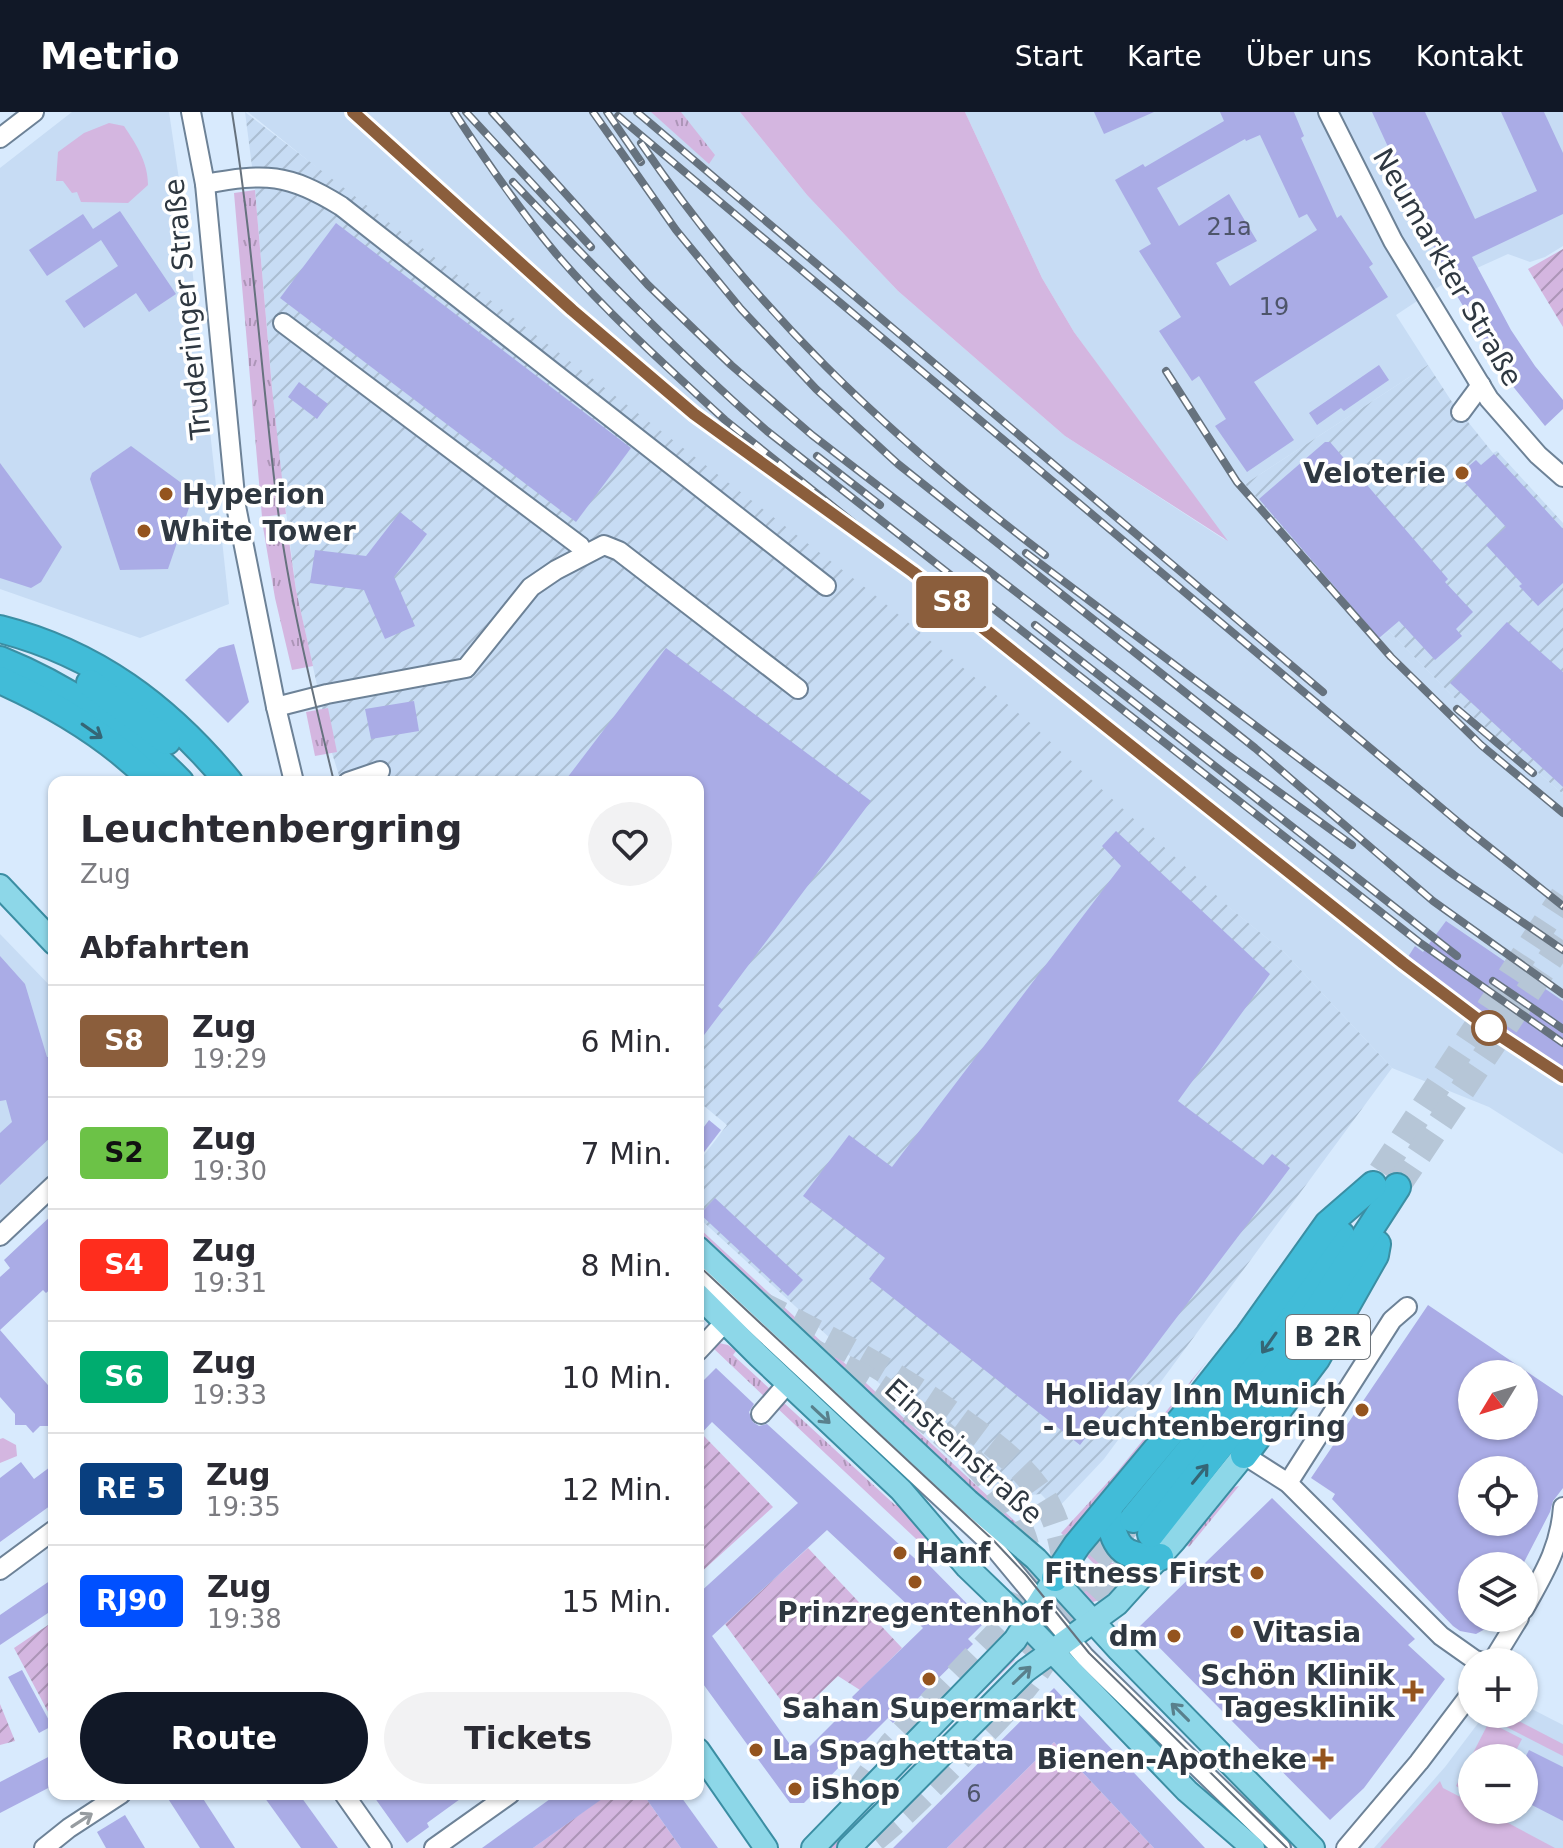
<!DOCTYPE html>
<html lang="de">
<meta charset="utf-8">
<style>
:root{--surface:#fff;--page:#f2f2f3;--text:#2b2b33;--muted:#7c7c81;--line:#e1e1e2;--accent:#111827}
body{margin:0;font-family:"DejaVu Sans",sans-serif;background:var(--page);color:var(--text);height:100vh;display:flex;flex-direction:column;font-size:30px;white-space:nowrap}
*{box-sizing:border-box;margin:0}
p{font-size:26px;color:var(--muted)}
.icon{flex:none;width:44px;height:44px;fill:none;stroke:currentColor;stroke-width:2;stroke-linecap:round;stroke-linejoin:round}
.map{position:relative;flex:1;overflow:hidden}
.drawer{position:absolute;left:48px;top:664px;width:656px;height:1024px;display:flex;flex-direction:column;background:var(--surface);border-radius:16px;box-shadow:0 2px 6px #0004}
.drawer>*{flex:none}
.badge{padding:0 16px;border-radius:6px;font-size:28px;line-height:52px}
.needle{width:52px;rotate:232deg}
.buttons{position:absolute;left:1458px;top:1248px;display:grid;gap:16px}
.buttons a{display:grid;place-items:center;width:80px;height:80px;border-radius:50%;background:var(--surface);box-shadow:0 2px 6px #0004;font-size:40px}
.map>.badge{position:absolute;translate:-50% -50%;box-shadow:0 0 0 4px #fff}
h2{padding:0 32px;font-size:30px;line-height:72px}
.round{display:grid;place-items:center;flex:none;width:84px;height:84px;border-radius:42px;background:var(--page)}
.headline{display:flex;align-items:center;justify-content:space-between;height:136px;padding:0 32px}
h1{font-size:38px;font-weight:700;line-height:60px}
.cta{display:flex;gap:16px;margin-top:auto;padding:16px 32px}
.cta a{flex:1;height:92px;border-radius:48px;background:var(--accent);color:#fff;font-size:32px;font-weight:700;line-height:92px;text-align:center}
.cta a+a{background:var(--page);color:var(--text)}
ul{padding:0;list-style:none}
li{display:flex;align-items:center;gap:24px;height:112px;padding:0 32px;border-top:2px solid var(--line)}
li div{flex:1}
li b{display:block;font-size:30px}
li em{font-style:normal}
li .badge{min-width:88px;font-weight:700;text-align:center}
header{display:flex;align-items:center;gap:48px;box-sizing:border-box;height:112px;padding:0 40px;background:var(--accent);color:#fff}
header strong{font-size:38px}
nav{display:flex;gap:44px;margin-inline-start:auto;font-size:28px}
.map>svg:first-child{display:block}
.built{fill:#c7dcf4;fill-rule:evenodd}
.industrial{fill:url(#industrial-furrows)}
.grass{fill:url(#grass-tufts)}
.park{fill:#d4b6e0}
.garden{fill:url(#garden-furrows)}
.building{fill:#aaace6;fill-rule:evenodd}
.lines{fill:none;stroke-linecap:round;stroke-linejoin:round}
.highway-tunnel{stroke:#b6c6d7;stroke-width:26;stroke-dasharray:26 13;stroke-linecap:butt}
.minor-casing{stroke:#6d8297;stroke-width:22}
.major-casing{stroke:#3b8ea3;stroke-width:26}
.highway-casing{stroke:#3b8ea3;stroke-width:30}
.minor{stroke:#fff;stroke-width:18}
.major{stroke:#8dd7e8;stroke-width:22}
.highway{stroke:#41bcd8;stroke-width:26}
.tram{stroke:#66727e;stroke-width:2}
.rail-casing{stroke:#66727e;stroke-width:8}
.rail{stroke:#fff;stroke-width:5;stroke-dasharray:15;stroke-linecap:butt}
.oneway{stroke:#356676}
.oneway2{stroke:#59808c}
.oneway3{stroke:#979ca0}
.line-casing{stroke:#fff;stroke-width:18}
.line{stroke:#8b5e3c;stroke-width:12}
.poi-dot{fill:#94541e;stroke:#fff;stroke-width:3}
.stop-dot{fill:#fff;stroke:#8b5e3c;stroke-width:4}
.labels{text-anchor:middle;stroke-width:7;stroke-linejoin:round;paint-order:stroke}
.number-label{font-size:24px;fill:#4e556a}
.shield{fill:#fff;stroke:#6d747a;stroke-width:2}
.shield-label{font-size:26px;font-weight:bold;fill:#2f3841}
.street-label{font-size:28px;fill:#2f3841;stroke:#fff}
.poi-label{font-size:28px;font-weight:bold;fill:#2f3841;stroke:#fff;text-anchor:end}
</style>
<header>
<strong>Metrio</strong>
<nav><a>Start</a><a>Karte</a><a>Über uns</a><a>Kontakt</a></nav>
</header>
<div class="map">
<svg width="1563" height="1736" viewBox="0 0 1563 1736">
<defs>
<pattern id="industrial-furrows" width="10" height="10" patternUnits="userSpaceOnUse" patternTransform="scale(2)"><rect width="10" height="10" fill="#c7dcf4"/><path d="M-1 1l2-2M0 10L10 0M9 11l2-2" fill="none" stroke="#abbed2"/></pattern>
<pattern id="grass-tufts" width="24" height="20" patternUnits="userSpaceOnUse" patternTransform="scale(2)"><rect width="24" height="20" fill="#d4b6e0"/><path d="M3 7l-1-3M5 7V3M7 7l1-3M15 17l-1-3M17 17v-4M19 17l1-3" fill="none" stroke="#ac95b7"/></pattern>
<pattern id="garden-furrows" width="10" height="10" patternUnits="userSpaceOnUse" patternTransform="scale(2)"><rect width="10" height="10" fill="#d4b6e0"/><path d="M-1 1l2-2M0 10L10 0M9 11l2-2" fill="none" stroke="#ac95b7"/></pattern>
</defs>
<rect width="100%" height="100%" fill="#d8eafd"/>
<g class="built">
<path d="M72 0H169L192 155 229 492 140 526 0 477V56Z"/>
<path d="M248 0H740L807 83 898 179 1065 324 1225 428 1074 220 1042 166 965 0H1563V134L1545 145 1530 150 1508 142 1446 170 1396 203 1428 253 1245 372 1379 527 1389 519 1470 602 1563 682V1042L1489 995 1392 956 1284 840Z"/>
<path d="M0 822 54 878V1062L0 1113Z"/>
<path d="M1524 1593 1563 1613V1736H1374L1445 1655 1485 1602H1524ZM1472 1646H1524V1698H1472Z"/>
</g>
<g class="industrial">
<path d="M245 0 871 480 1029 610 1230 796 1284 840 1392 956 1104 1347 1056 1398 1041 1382 1018 1384 1011 1392 698 1105V1051L727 1013 698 989V670H341L332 641 296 478 276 321 255 78Z"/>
<path d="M1428 253 1452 290 1493 341 1497 339 1563 411V682L1470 602 1389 519 1379 527 1245 372Z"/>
</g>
<g class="grass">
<path d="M651 0H681L715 43 709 52Z"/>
<path d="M255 78 272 276 286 402 262 405 234 81Z"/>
<path d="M287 414 296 478 313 554 292 558 275 486 263 415Z"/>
<path d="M328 596 337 640 315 644 306 600Z"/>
<path d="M698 1115 1031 1424 1028 1429 698 1123Z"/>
<path d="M719 1231 728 1233 736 1239 733 1243 771 1278 767 1287 712 1235Z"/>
<path d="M1207 1249 1137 1342 1066 1426 1061 1421 1117 1360Z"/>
<path d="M779 1290H783L895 1393 898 1390 937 1435 931 1441 775 1294Z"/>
<path d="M1239 1374 1189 1435 1183 1430 1227 1377Z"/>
<path d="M1095 1431 1109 1449 1131 1461 1119 1476 1085 1443Z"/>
<path d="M1075 1455 1106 1486 1090 1491 1068 1467Z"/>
<path d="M1012 1545 1015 1548 924 1638 913 1660 836 1736H830L906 1661 915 1651 919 1640Z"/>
</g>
<g class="park">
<path d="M740 0H965L1042 166 1074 220 1228 429 1065 324 898 179 807 83Z"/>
<path d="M109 11 124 14C136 32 148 50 148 73L128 91 81 90 77 80 72 81 63 69H56L58 40 84 21Z"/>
<path d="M3 1326 16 1333 17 1344 0 1351V1327Z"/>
<path d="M1491 1602H1505L1563 1632V1644L1489 1606Z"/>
<path d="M1489 1610 1522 1627 1512 1646H1472V1683L1456 1674Z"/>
<path d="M1440 1669 1443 1676 1472 1691V1698H1484L1555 1736H1380Z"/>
</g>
<g class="garden">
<path d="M1563 137V215L1528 157Z"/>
<path d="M701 1321 773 1395 698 1463V1325Z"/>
<path d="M808 1436 902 1536 860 1578 838 1564 794 1606 725 1512Z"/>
<path d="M54 1509V1611L14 1536Z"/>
<path d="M0 1592 15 1629 0 1633Z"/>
<path d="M1054 1630 1154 1736H947Z"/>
<path d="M608 1682H643L681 1736H533Z"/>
</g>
<g class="building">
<path d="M1094 0H1154L1104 22Z"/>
<path d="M1220 0H1294L1304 24 1301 26 1337 106 1341 103 1373 152 1369 155 1388 185 1254 270 1294 328 1247 360 1215 314 1226 307 1199 264 1192 269 1159 219 1181 205 1139 139 1151 132 1115 68 1143 52 1145 55 1224 9ZM1260 23 1299 106 1307 102 1317 118 1230 174 1216 151 1257 129 1229 82 1179 114 1157 76 1245 27 1246 29Z"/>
<path d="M1372 0H1425L1475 107 1537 79 1501 0H1544L1563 41V102L1472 145 1511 218 1535 254 1563 288V297L1545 314 1511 272 1457 184 1465 182 1453 153 1444 157Z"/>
<path d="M120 99 176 182 149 200 136 181 84 216 65 189 118 154 101 128 47 164 29 138 83 102 93 117Z"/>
<path d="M336 111 631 336 576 410 280 186Z"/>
<path d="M1379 253 1389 268 1344 299 1341 296 1317 313 1309 301Z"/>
<path d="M299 270 328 292 317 307 288 285Z"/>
<path d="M1325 330H1330L1448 467 1445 470 1473 500 1456 517 1462 524 1435 548 1399 509 1379 526 1259 387Z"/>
<path d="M131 334 191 378 193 384 168 457 120 458 90 367 92 361Z"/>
<path d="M1494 342 1563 417V471L1538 494 1519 474 1522 472 1486 433 1506 415 1458 363 1476 348 1481 353Z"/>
<path d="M0 351 62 435 41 470 31 476 0 466Z"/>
<path d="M400 400 427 422 394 465 415 514 385 527 364 478 310 471 315 438 366 444Z"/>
<path d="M1507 510 1563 560V675L1450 571Z"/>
<path d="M234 532 249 590 228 611 185 568 219 536Z"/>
<path d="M666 536 871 689 718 894 723 898 698 931V670H564Z"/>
<path d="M414 589 419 619 371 627 365 597Z"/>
<path d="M1116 719 1270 862 1178 989 1263 1053 1272 1042 1290 1056 1080 1333 869 1167 885 1146 803 1084 849 1023 892 1055 1121 754 1102 734Z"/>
<path d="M1446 809 1563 889V960L1495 915 1406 848 1415 834 1423 840Z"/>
<path d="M0 844 25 872 47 945 54 944V1022L0 1073V1021L12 1010 6 988 0 989Z"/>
<path d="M709 1008 721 1018 698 1048V1023Z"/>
<path d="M715 1086 803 1168 788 1184 700 1102Z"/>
<path d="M54 1101V1174L46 1181 43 1178 0 1218 54 1280 51 1314H40L33 1321 26 1313H15V1302L0 1285V1165L10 1156 4 1148Z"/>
<path d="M1428 1193 1563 1284V1376L1553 1389 1550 1400 1522 1454H1472V1506H1505L1476 1522 1460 1519 1453 1514 1332 1387 1335 1382 1311 1366ZM1472 1262H1524V1314H1472ZM1472 1358H1524V1410H1472Z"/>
<path d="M716 1256 754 1292 749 1300 753 1310 759 1314 767 1312 923 1454 926 1450 985 1510 968 1527 973 1532 893 1611 888 1606 863 1631 867 1635 854 1648 850 1644 804 1691H790L698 1565V1482L798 1391 712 1310 698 1325V1274ZM827 1418 911 1496 922 1509 919 1512 923 1516 852 1585 855 1589 799 1645 712 1524Z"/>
<path d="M21 1350 34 1367 54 1352V1391L0 1430V1366Z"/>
<path d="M1272 1386 1415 1527 1408 1533 1445 1567 1364 1676 1330 1708 1139 1515Z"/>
<path d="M54 1466V1497L0 1533V1503Z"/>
<path d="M22 1558 52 1614 39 1621 8 1565Z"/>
<path d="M1054 1576 1205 1736H1154L1054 1630 947 1736H893Z"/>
<path d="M1529 1638 1563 1655V1709L1524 1689V1648Z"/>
<path d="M54 1642V1673L0 1701V1670Z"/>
<path d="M165 1682H200L235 1736H200Z"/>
<path d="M262 1682H299L338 1736H301Z"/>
<path d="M372 1682H467L427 1711 429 1715 407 1731Z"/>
<path d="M557 1682H609L533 1736H482Z"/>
<path d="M643 1682H679L718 1736H681Z"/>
<path d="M125 1703 145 1736H106L97 1720Z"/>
</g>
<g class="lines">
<g class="highway-tunnel">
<path d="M1381 1060 1563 784"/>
<path d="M1397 1075 1563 828"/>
<path d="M758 1191C831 1227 902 1264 967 1313 999 1336 1029 1359 1048 1393 1058 1412 1062 1431 1065 1451 1069 1475 1068 1500 1058 1522 1042 1563 999 1605 969 1636 935 1671 902 1706 863 1736"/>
<path d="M810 1238C833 1251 859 1261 881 1276 935 1311 1021 1379 1029 1448 1032 1469 1022 1488 1012 1506L892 1632 852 1687"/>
<path d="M1066 1513 1146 1428"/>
<path d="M1017 1535 1128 1413"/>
</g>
<g class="minor-casing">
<g id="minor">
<path d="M191 0 205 72 236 394 276 595 294 670"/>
<path d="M1328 0 1393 129 1489 287 1538 343 1563 365"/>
<path d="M0 26 34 0"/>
<path d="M205 72C265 61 288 61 341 94L826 474"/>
<path d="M283 211 580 434 585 442"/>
<path d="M1461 300 1481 273"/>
<path d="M276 595 327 582 466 556 531 475 556 458 604 433 619 439 798 577"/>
<path d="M348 670 380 659"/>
<path d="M0 1124 54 1073"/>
<path d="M698 1159 992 1433 1085 1545 1281 1736"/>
<path d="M698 1239 725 1210"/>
<path d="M761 1302 788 1271"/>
<path d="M1244 1343 1288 1371 1441 1524 1475 1548 1483 1550"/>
<path d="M1288 1371 1392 1208 1407 1195"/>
<path d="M0 1458 54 1418"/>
<path d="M1524 1497C1544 1461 1560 1436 1563 1395"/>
<path d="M1492 1550 1519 1506"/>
<path d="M344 1682 382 1736"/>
<path d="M44 1736 69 1716 121 1682"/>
<path d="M434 1736 510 1682"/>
<path d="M1346 1736 1419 1650 1472 1580"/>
</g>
</g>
<g class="major-casing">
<g id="major">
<path d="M0 774 54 831"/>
<path d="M698 1136 968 1389 1036 1447 1119 1538 1313 1736"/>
<path d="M698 1183 759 1244 901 1378 967 1455 1026 1512 1187 1679 1253 1736"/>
<path d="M698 1638 766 1736"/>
<path d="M813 1736 1015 1528 1055 1466"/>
<path d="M849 1736 1025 1559 1117 1492 1174 1429 1244 1343"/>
</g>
</g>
<g class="highway-casing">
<g id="highway">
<path d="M0 517C95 541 167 595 229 670"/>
<path d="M0 548C69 576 128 616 180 670"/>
<path d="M0 568C56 593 111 626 154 670"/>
<path d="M90 571 167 629"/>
<path d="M1244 1343 1316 1247 1375 1143 1377 1132"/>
<path d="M1108 1398C1114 1434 1120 1447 1160 1445"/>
<path d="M1133 1407 1216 1306 1341 1123"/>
<path d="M1151 1422 1275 1264 1397 1075"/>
<path d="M1055 1466 1077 1433 1197 1289 1249 1223 1328 1112 1373 1073"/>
</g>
</g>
<use href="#minor" class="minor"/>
<use href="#major" class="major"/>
<use href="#highway" class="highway"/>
<g class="tram">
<path d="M232 0C253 130 261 261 277 391 289 485 312 578 334 670"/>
<path d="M698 1153 994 1429 1026 1463 1089 1541 1287 1736"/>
</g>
<g class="rail-casing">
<g id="rail">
<path d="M353 0C487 122 619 247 765 354"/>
<path d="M454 0C486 49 520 99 558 144 609 203 667 255 725 308L1403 851 1493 919 1563 965"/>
<path d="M466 0 591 135"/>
<path d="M492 0 648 173 731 253 812 323 1228 643 1352 733"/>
<path d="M593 0 676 118 741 197 816 277 898 352 1255 636 1433 789 1563 882"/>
<path d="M607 0 641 50"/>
<path d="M637 0 1323 580"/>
<path d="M618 4 1469 719 1563 794"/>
<path d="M641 31C755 199 885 321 1045 443"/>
<path d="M513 70C595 156 678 241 767 319L1419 830 1563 931"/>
<path d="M1166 259 1237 370 1391 545 1481 633 1563 701"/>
<path d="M817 344 880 393"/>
<path d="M1026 441 1454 763 1563 838"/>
<path d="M1035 513 1457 844"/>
<path d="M1457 597 1533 661"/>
<path d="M1493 869 1563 917"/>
</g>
</g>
<use href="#rail" class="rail"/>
</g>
<defs><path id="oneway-shaft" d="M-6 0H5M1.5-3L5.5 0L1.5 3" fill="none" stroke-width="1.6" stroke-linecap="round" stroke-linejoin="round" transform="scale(2)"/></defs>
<g class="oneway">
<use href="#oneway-shaft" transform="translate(92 619) rotate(35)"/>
<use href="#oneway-shaft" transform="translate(1269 1231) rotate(125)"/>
<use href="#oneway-shaft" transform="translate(1200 1362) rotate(-51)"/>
</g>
<g class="oneway2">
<use href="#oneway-shaft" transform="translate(821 1303) rotate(43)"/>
<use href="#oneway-shaft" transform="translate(1022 1563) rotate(-44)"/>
<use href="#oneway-shaft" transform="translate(1180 1600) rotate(-135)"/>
</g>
<use class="oneway3" href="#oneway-shaft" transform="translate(82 1708) rotate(-33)"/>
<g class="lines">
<g class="line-casing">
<path id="line" d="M353 0 572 198 694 302 913 460 1403 851 1493 919 1563 965"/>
</g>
<use href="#line" class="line"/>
</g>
<g class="poi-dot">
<circle cx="1462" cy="361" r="8"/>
<circle cx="166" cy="382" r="8"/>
<circle cx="144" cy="419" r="8"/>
<circle cx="1362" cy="1298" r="8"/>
<circle cx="900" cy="1441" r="8"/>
<circle cx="1257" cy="1461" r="8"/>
<circle cx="915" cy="1470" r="8"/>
<circle cx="1237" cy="1520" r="8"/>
<circle cx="1174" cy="1524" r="8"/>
<circle cx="929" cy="1567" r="8"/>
<path d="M1409 1567h8v8h8v8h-8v8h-8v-8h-8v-8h8z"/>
<circle cx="756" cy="1638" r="8"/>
<path d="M1319 1635h8v8h8v8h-8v8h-8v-8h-8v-8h8z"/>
<circle cx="795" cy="1677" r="8"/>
</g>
<circle class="stop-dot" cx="1489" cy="916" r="16"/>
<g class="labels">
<g class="number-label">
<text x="1229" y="123">21a</text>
<text x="1274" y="203">19</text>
<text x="974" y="1690">6</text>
</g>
<rect class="shield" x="1286" y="1203" width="84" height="44" rx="6"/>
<g class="shield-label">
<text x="1328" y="1234">B 2R</text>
</g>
<g class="street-label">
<text transform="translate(1448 155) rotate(60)" y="10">Neumarkter Straße</text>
<text transform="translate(187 197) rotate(-96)" y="10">Truderinger Straße</text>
<text transform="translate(964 1339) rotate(42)" y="10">Einsteinstraße</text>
</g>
<g class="poi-label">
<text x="1446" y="371">Veloterie</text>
<text x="182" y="392" text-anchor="start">Hyperion</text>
<text x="160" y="429" text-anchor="start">White Tower</text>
<text x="1346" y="1292">Holiday Inn Munich<tspan x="1346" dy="32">- Leuchtenbergring</tspan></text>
<text x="916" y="1451" text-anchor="start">Hanf</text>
<text x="1241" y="1471">Fitness First</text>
<text x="915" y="1510" text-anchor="middle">Prinzregentenhof</text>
<text x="1253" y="1530" text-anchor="start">Vitasia</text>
<text x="1158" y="1534">dm</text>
<text x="1395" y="1573">Schön Klinik<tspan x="1395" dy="32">Tagesklinik</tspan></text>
<text x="929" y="1606" text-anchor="middle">Sahan Supermarkt</text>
<text x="772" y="1648" text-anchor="start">La Spaghettata</text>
<text x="1307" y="1657">Bienen-Apotheke</text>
<text x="811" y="1687" text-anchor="start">iShop</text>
</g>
</g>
</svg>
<div class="buttons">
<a><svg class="needle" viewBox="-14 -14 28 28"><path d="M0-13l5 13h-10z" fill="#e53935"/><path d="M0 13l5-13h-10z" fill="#7c7c81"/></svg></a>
<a><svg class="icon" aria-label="locate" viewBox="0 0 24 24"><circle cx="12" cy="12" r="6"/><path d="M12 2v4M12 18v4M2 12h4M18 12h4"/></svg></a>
<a><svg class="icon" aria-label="layers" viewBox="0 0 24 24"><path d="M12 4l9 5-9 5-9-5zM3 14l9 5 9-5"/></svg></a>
<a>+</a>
<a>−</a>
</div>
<b class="badge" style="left:952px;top:490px;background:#8b5e3c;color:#fff">S8</b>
<section class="drawer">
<div class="headline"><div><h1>Leuchtenbergring</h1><p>Zug</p></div><a class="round"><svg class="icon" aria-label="heart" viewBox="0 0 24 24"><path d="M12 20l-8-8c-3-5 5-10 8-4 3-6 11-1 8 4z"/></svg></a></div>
<h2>Abfahrten</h2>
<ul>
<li><span class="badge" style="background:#8b5e3c;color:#fff">S8</span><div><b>Zug</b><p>19:29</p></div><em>6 Min.</em></li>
<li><span class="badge" style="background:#6cc247;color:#111">S2</span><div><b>Zug</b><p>19:30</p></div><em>7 Min.</em></li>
<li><span class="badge" style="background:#ff2d1d;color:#fff">S4</span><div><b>Zug</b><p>19:31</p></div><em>8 Min.</em></li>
<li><span class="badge" style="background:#00ac6f;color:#fff">S6</span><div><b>Zug</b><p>19:33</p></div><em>10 Min.</em></li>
<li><span class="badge" style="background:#093f7f;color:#fff">RE 5</span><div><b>Zug</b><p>19:35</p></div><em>12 Min.</em></li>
<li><span class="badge" style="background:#0050ff;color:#fff">RJ90</span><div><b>Zug</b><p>19:38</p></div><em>15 Min.</em></li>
</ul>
<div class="cta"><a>Route</a><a>Tickets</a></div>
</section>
</div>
